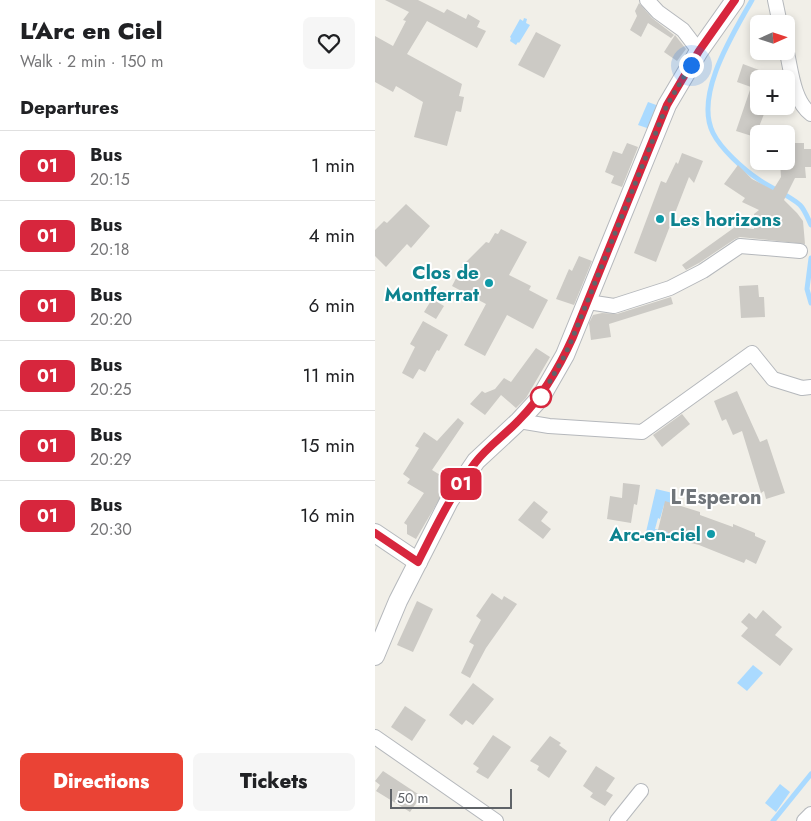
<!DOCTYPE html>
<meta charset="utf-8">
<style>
:root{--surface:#fff;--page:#f6f6f6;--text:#202124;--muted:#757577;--line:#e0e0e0;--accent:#ea4335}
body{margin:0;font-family:Jost,sans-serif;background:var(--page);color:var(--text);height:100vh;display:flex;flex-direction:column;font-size:19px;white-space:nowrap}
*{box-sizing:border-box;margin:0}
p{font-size:16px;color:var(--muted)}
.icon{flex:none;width:28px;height:28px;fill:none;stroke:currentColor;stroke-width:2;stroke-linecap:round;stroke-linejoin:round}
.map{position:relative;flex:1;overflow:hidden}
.side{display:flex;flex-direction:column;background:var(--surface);width:375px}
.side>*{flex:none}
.badge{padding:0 10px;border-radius:8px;font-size:18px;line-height:32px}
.needle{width:32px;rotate:87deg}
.buttons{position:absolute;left:375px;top:15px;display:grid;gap:10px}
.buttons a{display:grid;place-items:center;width:45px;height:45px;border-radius:8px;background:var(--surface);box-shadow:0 2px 8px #0003;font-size:25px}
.scale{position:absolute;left:15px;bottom:12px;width:122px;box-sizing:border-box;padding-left:5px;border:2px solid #5f6368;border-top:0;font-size:14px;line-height:18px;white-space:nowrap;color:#5f6368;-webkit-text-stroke:4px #fff;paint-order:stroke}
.you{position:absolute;width:25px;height:25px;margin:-12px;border:4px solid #fff;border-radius:50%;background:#1a73e8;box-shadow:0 0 0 8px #1a73e833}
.map>.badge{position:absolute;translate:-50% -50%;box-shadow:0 0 0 2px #fff}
h2{padding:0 20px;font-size:19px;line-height:45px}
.round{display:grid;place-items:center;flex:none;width:52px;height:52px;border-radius:8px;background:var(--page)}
.summary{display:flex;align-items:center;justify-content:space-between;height:85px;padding:0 20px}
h1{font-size:24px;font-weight:800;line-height:38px}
.action{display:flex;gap:10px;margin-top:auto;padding:10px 20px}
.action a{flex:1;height:58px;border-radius:8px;background:var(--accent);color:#fff;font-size:20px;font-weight:800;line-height:58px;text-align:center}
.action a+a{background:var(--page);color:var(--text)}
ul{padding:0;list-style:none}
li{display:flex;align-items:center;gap:15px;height:70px;padding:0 20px;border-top:1px solid var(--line)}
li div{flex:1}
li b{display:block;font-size:19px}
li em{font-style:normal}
li .badge{min-width:55px;font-weight:700;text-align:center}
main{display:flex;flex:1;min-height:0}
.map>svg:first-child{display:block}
.water{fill:#aadaff}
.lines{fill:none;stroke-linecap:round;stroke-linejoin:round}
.stream{stroke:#aadaff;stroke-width:5}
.building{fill:#cccac5}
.minor-casing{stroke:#b5b8bc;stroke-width:16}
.tertiary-casing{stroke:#b5b8bc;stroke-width:20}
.minor{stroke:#fff;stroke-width:14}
.tertiary{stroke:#fff;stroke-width:18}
.line-casing{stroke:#fff;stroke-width:11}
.line{stroke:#d7263d;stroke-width:8}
.walk{stroke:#5f6368;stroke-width:5;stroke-dasharray:0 9}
.culture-dot{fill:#0f9aa8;stroke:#fff;stroke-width:2}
.stop-dot{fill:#fff;stroke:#d7263d;stroke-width:2.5}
.labels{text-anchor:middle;stroke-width:4;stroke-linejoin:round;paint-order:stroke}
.culture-label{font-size:19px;font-weight:bold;fill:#0d838f;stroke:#fff;text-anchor:end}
.neighbourhood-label{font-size:20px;font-weight:bold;fill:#70757a;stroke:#fff}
</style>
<main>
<section class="side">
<div class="summary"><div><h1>L'Arc en Ciel</h1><p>Walk · 2 min · 150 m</p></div><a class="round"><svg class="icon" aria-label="heart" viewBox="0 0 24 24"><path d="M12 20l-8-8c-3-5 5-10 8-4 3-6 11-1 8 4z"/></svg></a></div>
<h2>Departures</h2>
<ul>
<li><span class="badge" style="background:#d7263d;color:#fff">01</span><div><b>Bus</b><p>20:15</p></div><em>1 min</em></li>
<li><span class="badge" style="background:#d7263d;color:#fff">01</span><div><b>Bus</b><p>20:18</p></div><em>4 min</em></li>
<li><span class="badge" style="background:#d7263d;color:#fff">01</span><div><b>Bus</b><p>20:20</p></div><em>6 min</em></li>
<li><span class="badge" style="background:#d7263d;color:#fff">01</span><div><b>Bus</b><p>20:25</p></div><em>11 min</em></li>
<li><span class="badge" style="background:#d7263d;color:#fff">01</span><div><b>Bus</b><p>20:29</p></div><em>15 min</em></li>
<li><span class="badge" style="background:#d7263d;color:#fff">01</span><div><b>Bus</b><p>20:30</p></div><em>16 min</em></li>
</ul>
<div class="action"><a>Directions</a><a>Tickets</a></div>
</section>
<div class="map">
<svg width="436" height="821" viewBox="0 0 436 821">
<rect width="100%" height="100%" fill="#f1efe8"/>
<g class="water">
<path d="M149 18 152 19 151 23 155 25 144 43 143 42 141 45 135 41 136 38 135 37 145 19 148 21Z"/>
<path d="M273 102 284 106 275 129 263 125Z"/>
<path d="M281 489 302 494 298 507 289 505 285 519 283 518 280 529 293 532 292 537 271 532Z"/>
<path d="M378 665 388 673 372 691 362 683Z"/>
<path d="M405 784 415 792 401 812 390 803Z"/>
</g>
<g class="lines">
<g class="stream">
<path d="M377 0C358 34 319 95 338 133 346 149 368 169 383 179 395 188 414 195 425 205 430 210 433 219 436 225"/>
<path d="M436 258 432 289 436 303"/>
<path d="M398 821 436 774"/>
</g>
</g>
<g class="building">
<path d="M10 0H43L69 13 72 9 91 19 93 14 105 21 102 27 111 31 102 48 52 21 32 54 87 84 84 96 89 97 86 112 81 111 72 146 39 137 48 102 21 86 18 92 0 82V36L18 46 31 21 28 20 34 12Z"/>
<path d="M264 3 277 18 299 35 296 38 273 23 266 37 255 30 262 16 260 11Z"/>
<path d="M161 32 186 45 169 78 143 65Z"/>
<path d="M300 35 311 49 302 61 289 52Z"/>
<path d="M368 64 384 70V113L389 114 380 137 361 131 376 87 362 82Z"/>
<path d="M252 143 263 147 247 187 236 183 239 176 230 172 238 151 247 154Z"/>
<path d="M411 143H429V149H436V167H430L431 178H420L409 200 422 213 428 221 430 244 365 237 360 239 324 263 311 270 307 265 360 227 379 229V214L384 210 367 202 370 198 349 184 363 165 377 179 398 190 406 177 405 161H411Z"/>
<path d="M307 153 328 161 319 183 314 177 281 262 259 253 286 181 291 183 301 162 303 164Z"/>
<path d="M31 204 55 226 36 248 32 244 11 267 0 256V230L9 221 12 223Z"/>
<path d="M126 229 152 242 134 275 156 286 154 290 173 300 158 329 132 315 110 356 89 345 111 304 77 286 88 265 111 242 114 243 120 233 123 234Z"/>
<path d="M204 256 217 261 199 305 181 299 194 269 197 271Z"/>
<path d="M383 285 384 297H389L390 317 366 318 364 286Z"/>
<path d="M296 297 298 304 234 324 236 337 216 340 214 323 218 315 227 313 242 314Z"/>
<path d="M57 299 69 306 61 319 49 312Z"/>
<path d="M48 321 73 335 64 351 62 350 50 372 44 369 38 379 27 373 40 347 35 344Z"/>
<path d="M161 348 175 357 151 398 141 408 126 395 110 415 95 404 107 391 110 393 120 389 129 378 136 382Z"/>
<path d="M362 391 385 442 392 439 410 493 391 499 389 491 386 493 367 431 358 435 351 419 347 421 339 401Z"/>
<path d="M307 414 315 424 287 447 278 435Z"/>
<path d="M83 418 89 423 57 470 75 481 41 539 32 534V525L29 523 49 493 32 483 35 479 28 474 44 448 40 446 49 432 62 441Z"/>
<path d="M248 483 265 485 262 505 259 504 256 523 232 519 235 496 247 498Z"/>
<path d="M159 501 173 512 166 521 176 529 168 539 143 520Z"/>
<path d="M290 501 325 512V515L358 527V524L380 533V536L391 541 381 564 371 559 369 563 324 545 292 537 293 532 283 530Z"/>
<path d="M117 593 127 600 129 596 142 604 111 648 95 678 86 673 99 645 94 642 106 620 101 616Z"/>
<path d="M42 601 58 609 38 652 22 645Z"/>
<path d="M388 610 407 627 400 635 418 649 405 666 366 636 373 628 366 622 374 613 381 619Z"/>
<path d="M98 683 119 699 98 725 91 720 87 725 74 715Z"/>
<path d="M30 706 51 720 37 741 16 727Z"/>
<path d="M118 735 136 747 113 779 101 772 104 768 98 764Z"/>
<path d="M175 736 186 743 184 745 192 751 174 778 162 770 164 766 155 761Z"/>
<path d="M221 766 240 778 231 791 238 795 230 806 215 797 218 793 208 786Z"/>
<path d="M8 771 46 796 35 812 1 791 5 785 0 781Z"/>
</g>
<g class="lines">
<g class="minor-casing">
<g id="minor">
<path d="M272 0 283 12 308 30 324 51"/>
<path d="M400 0 405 24"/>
<path d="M411 48C416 69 418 101 436 114"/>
<path d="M213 302 239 306 295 288 328 271 365 246 425 251"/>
<path d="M144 421 174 426 267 432 377 353 398 379 427 388 436 387"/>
<path d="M0 737 121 821"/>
<path d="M242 821 266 791"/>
<path d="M429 821 436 814"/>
</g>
</g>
<g class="tertiary-casing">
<g id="tertiary">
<path d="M0 533 43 562"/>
<path d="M0 656 23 601 74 501 101 461 144 421 166 397 190 355 292 105 324 51 360 0"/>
</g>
</g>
<use href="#minor" class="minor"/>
<use href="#tertiary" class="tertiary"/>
</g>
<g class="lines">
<g class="line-casing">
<path id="line" d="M0 533 43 562C60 528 77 493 100 463 112 447 130 435 144 420 168 396 184 368 198 337L292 105 324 51 360 0"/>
</g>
<use href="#line" class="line"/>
<path class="walk" d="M166 397 190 355 198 337 292 105 316 65"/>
</g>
<g class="culture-dot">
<circle cx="285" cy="219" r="5"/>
<circle cx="114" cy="283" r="5"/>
<circle cx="336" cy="534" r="5"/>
</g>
<circle class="stop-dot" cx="166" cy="397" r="10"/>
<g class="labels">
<g class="culture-label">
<text x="295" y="226" text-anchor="start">Les horizons</text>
<text x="104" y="279">Clos de<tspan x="104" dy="22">Montferrat</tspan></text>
<text x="326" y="541">Arc-en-ciel</text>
</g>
<g class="neighbourhood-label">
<text x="341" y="504">L'Esperon</text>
</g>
</g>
</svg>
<div class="buttons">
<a><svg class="needle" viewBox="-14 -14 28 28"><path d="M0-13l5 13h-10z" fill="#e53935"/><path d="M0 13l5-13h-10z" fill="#757577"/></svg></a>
<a>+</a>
<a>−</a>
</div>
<div class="scale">50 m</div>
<div class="you" style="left:316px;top:65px"></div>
<b class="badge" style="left:86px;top:484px;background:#d7263d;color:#fff">01</b>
</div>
</main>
